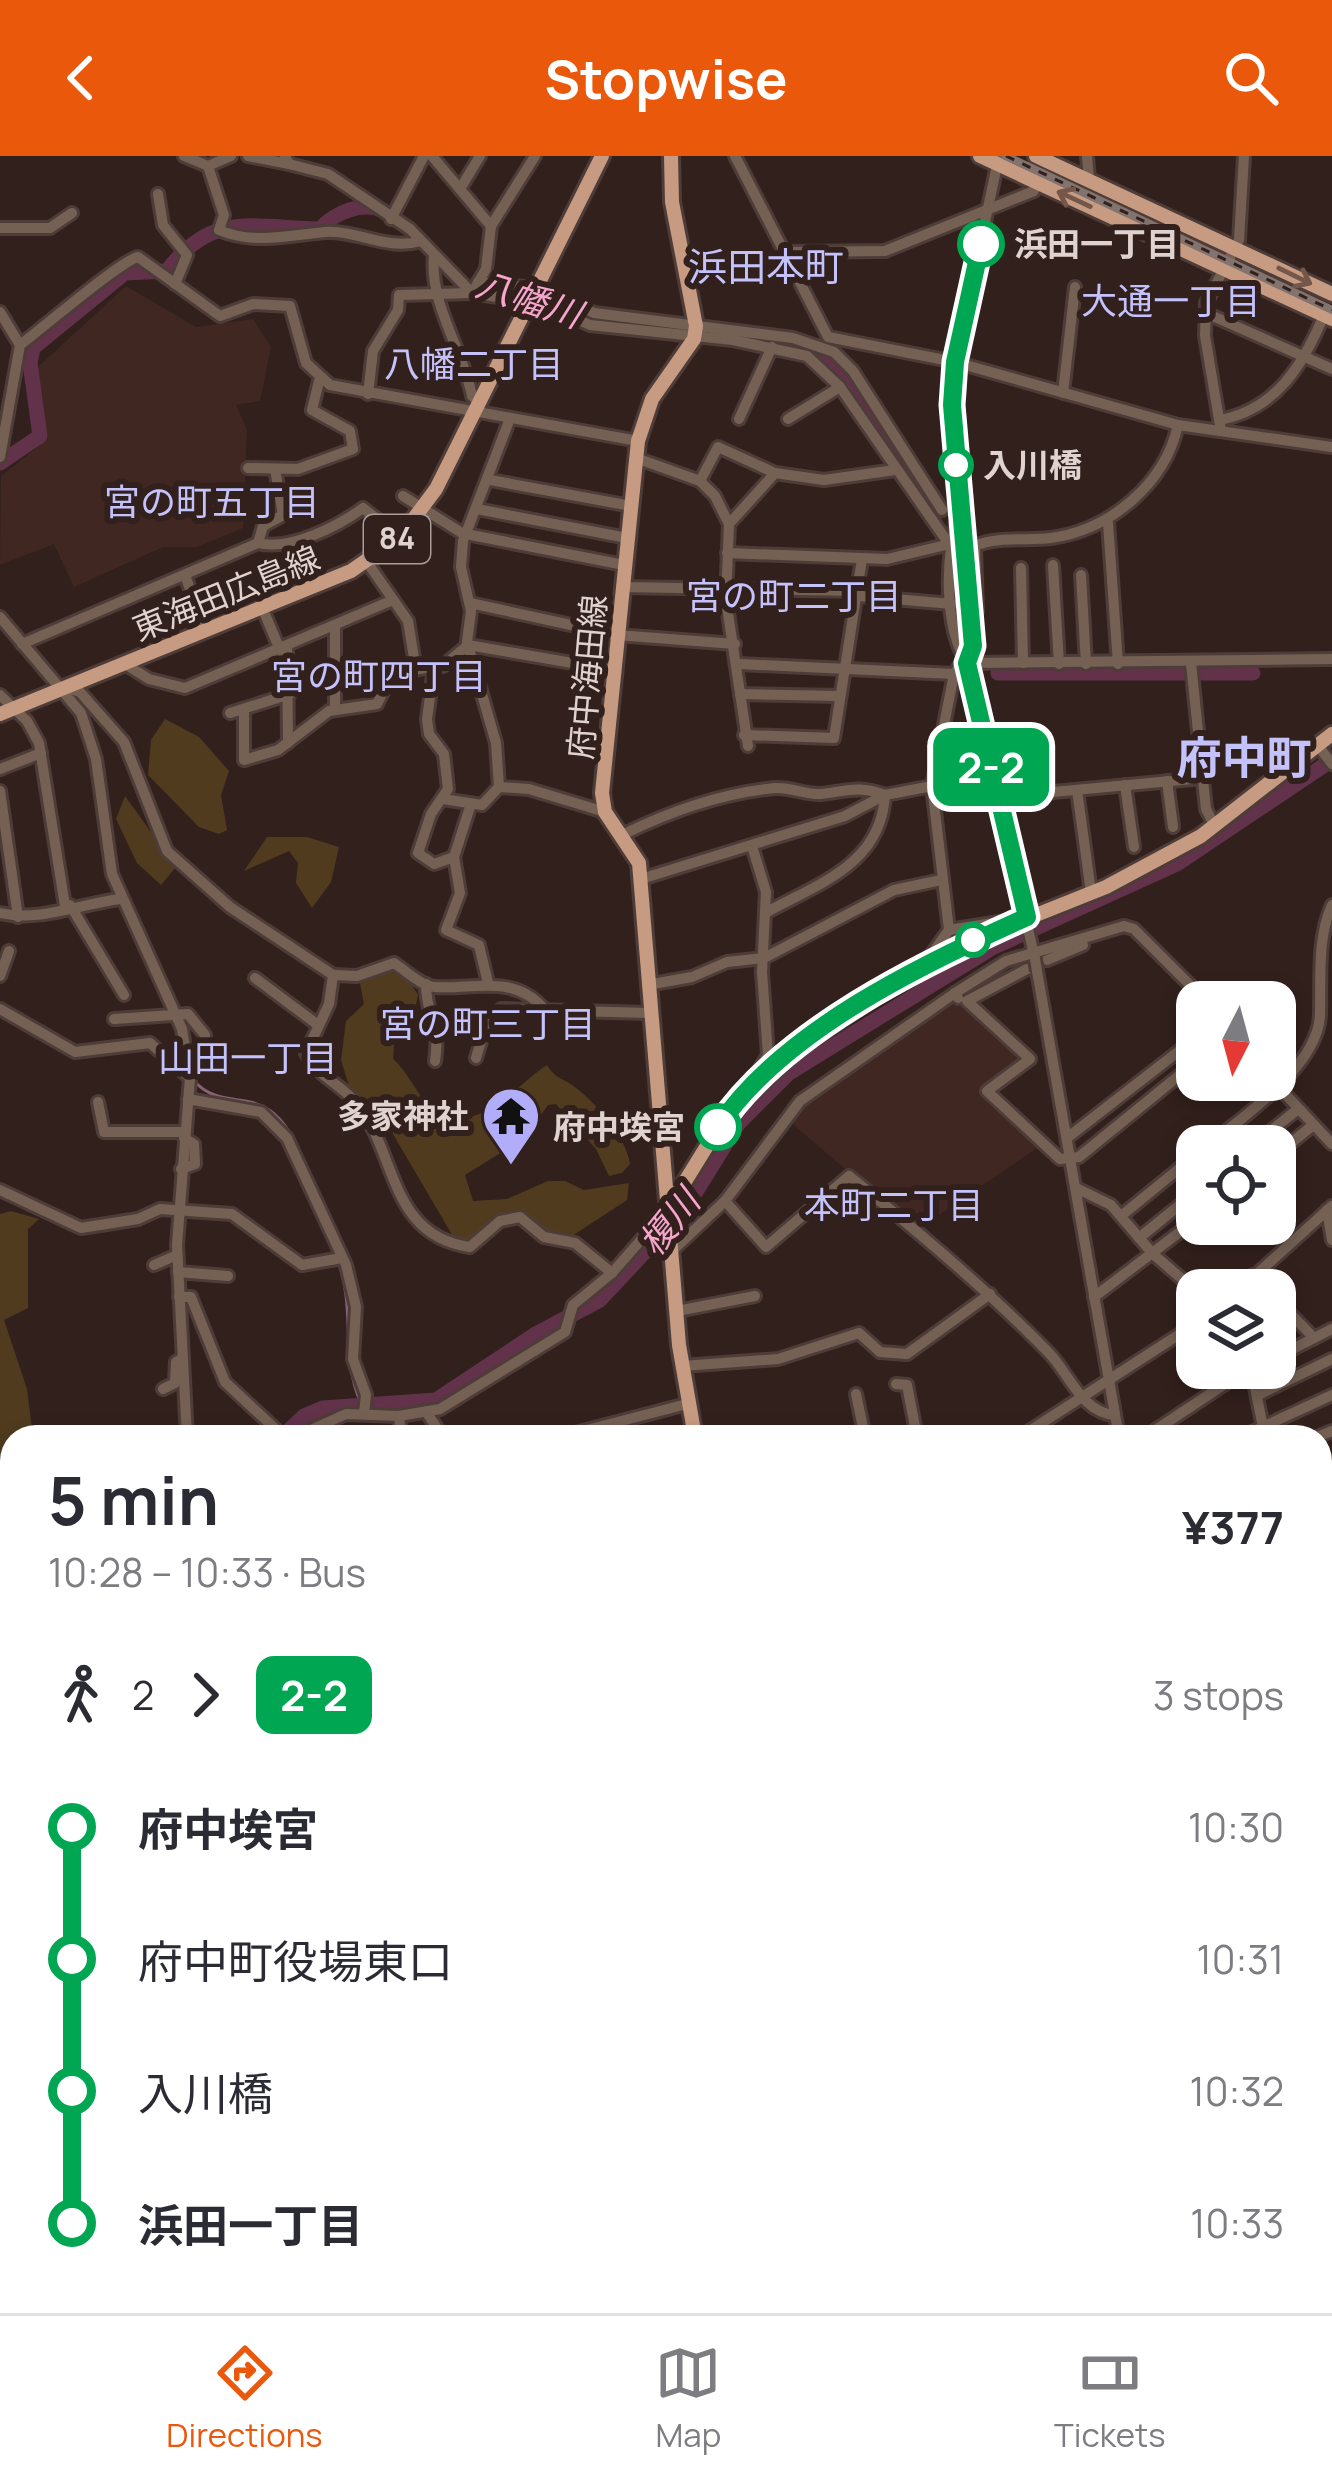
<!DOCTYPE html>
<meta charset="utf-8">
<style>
:root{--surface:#fff;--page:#f2f2f3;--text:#2b2b33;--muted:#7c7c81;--line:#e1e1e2;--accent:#ea580c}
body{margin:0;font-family:Manrope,"Noto Sans JP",sans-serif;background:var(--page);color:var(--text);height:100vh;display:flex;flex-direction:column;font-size:45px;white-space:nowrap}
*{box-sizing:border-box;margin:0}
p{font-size:39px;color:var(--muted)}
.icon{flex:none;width:66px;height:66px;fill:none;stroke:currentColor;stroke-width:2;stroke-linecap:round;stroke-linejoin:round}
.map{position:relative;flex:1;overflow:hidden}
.side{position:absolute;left:0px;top:1269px;width:1332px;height:888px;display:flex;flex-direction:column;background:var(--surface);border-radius:36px 36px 0 0;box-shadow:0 6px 18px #0003}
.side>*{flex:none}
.badge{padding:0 24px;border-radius:18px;font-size:42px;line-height:78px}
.needle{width:78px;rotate:186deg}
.buttons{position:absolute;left:1176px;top:825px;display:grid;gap:24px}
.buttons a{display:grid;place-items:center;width:120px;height:120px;border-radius:24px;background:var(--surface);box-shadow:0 6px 18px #0003;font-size:60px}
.map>.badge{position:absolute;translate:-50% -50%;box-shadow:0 0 0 6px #fff}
.legs{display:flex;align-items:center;gap:18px;height:132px;padding:0 48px;font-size:39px}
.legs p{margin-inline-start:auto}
.summary{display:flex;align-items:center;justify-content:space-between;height:204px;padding:0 48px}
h1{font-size:66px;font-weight:700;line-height:90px}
ul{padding:0 48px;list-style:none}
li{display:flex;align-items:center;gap:42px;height:132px;font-size:45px}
li i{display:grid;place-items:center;width:18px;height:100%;margin:0 15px;background:currentColor}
li i::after{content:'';width:30px;height:30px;margin:-15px;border:9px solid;border-radius:50%;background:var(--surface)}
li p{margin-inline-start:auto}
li:first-child i{background:linear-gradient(#0000 50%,currentColor 0)}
li:last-child i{background:linear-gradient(currentColor 50%,#0000 0)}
header{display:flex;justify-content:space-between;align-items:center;height:156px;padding:0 48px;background:var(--accent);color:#fff;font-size:54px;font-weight:700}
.dock{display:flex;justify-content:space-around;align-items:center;height:168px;border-top:3px solid var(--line);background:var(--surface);font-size:33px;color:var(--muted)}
.dock a{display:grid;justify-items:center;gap:6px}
.dock .current{color:var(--accent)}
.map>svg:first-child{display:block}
.built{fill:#412722}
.green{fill:#503b1f}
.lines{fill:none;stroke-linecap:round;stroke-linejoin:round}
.stream{stroke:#876272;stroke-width:3}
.river{stroke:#61324a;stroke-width:15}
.minor-casing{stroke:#4e3c39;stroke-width:16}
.major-casing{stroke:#4e3c39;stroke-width:20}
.highway-casing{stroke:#4e3c39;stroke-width:21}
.minor{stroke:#756154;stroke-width:10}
.major{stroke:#c69b81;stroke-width:14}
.highway{stroke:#e7b393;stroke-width:15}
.rail-casing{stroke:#82736f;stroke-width:8}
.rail{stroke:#32201c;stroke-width:3;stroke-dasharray:9;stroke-linecap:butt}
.minor-bridge-casing{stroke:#4e3c39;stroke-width:16;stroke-linecap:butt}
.minor-bridge{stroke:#756154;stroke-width:10}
.oneway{stroke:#755749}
.line-1-casing{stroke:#fff;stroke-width:27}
.line-1{stroke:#00a651;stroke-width:18}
.stop-1-dot{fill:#fff;stroke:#00a651;stroke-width:6}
.labels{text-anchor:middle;stroke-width:12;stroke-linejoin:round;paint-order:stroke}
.shield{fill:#32201c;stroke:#ab9d99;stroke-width:3}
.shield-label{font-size:30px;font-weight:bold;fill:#dfd2cf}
.stop-label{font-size:33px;font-weight:bold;fill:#dfd2cf;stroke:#32201c;text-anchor:start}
.street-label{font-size:33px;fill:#dfd2cf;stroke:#32201c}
.poi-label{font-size:33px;font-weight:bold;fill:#dfd2cf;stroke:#32201c;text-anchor:end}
.water-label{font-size:36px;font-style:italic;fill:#f6a6cc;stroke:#32201c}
.neighbourhood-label{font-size:36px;fill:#c4c2fb;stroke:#32201c}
.quarter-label{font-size:39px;fill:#c4c2fb;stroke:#32201c}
.district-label{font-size:45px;font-weight:bold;fill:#c4c2fb;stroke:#32201c}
</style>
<header><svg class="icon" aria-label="back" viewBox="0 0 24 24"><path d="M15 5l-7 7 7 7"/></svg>Stopwise<svg class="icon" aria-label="search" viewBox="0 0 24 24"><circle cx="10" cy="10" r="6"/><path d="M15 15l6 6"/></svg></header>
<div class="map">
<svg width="1332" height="2157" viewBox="0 0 1332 2157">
<rect width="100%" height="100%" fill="#32201c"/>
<g class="built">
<path d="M126 130 196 171 253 163 271 191 260 245 236 249 247 274 243 372 197 391H163L74 431 54 388 0 409 1 320 48 283 37 212Z"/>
<path d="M963 846 1023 902 983 935 1040 990 917 1074 789 965 805 944 949 847Z"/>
</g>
<g class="green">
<path d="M165 563 199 581 229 615 221 639 227 674 219 678 199 671 148 619 151 584Z"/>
<path d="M125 640 176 711 161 729 137 707 116 663Z"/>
<path d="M267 681H307L339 691 331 726 312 752 296 727 298 707 289 695 244 715Z"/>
<path d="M390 815 408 823 418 839 411 874 394 888 393 903C408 916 414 934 427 947 471 990 514 930 547 909 556 924 564 922 576 932 597 948 627 983 630 1008L622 1017 609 1020 596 993 556 948 548 949 523 983 465 1019 473 1045 507 1043 548 1025H565L584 1034 629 1027 627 1044 572 1080 546 1078C517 1035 503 1059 473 1085L454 1082 387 968 349 930 341 904 346 865 364 848 360 827Z"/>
<path d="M11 1055 39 1063 28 1073V1152L4 1164 27 1233 33 1281H12V1397L0 1403V1058Z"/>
</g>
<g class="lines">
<g class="stream">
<path d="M23 860 46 873"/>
<path d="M140 883 153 882 167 895"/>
<path d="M193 924C229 964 268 915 303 1004"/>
<path d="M307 1037 325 1077"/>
<path d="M339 1108C355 1154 341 1200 360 1245"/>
</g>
<g class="river">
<path d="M493 133 538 139 578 159"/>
<path d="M797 188C858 207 903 305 937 357"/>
<path d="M0 307 40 280 30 207 33 192 125 117 167 115C212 54 254 72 320 73 335 56 363 45 384 55"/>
<path d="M959 416 964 478"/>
<path d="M998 517H1253"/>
<path d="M282 1281 304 1260 323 1252 436 1244 534 1179 600 1144 686 1052 738 968 789 917 992 792 1177 708 1332 604"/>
<path d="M0 1609 12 1582"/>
<path d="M1320 1977 1332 1963"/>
<path d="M1161 2157 1171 2145"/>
</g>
<g class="minor-casing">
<g id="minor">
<path d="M184 0 208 10 231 0"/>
<path d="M248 0 289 8"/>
<path d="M285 0 289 8 328 18 410 73 472 137 543 148 590 169 733 184 807 200 840 231 949 388"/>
<path d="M432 0 491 70"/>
<path d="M735 0 828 181 955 206 1178 269 1332 291"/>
<path d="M1087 0 1089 23"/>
<path d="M208 10 224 59 219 74C253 89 291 79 325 76 359 74 386 95 421 85"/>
<path d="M460 33 480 0"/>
<path d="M158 38 163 69 187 99 175 128"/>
<path d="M391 63 424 0"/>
<path d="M0 72H50L72 57"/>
<path d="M782 96 885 95 1034 35"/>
<path d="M434 100C429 147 463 194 472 240L480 247"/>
<path d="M478 126 543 133 594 157 793 182 834 196 853 215 942 354"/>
<path d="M0 156 20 189"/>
<path d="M1206 157 1332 213"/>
<path d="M1063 237 1075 131"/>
<path d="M368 238 373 195 398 154 399 139 472 137 486 113 491 70 535 0"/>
<path d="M739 263 772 191"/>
<path d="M788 263 840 231"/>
<path d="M1219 264C1276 254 1303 209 1324 159"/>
<path d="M1221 275 1205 180 1206 147 1239 84 1244 0"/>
<path d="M0 301 20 189C43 172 120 105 138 101L220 160 253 148 290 150 306 207 330 229 638 285"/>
<path d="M636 302 700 325 715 340 729 368 726 444 748 590"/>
<path d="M248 312 298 313 353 293 350 275 312 254 319 225"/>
<path d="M490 324 631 350"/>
<path d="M700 325 718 291 775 317"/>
<path d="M403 340 465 379"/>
<path d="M477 353 627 382"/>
<path d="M958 362C945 401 944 471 967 507L1035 803"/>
<path d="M1108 367 1118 508"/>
<path d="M729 368 775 317 824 324 895 314"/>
<path d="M466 378 624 409"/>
<path d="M258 387 263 370 283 359 275 313"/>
<path d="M727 397 887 403 950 388"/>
<path d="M367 406 408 465 416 514"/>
<path d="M1053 409 1059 508"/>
<path d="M1021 412 1023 507"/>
<path d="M1081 419 1086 508"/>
<path d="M186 422 205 475"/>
<path d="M622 431 859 435"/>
<path d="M859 440 952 448"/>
<path d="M470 447 617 479 735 488"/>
<path d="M262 451 280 494"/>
<path d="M977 455 975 390C997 380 1027 385 1051 382 1110 374 1165 328 1178 269"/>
<path d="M0 461 81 557 96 603 112 718 182 873 190 922 177 1089 187 1281"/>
<path d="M335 470V553"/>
<path d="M22 488 258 387C289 395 337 371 363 352L400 381"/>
<path d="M287 491 288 587"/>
<path d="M967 507 1332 503"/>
<path d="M1191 507 1206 653 1215 671"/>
<path d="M125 508 149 523 185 532 393 444"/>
<path d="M739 508 954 518"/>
<path d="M434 512 427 563 429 578 444 598 448 633 431 658 418 697 434 708 454 701 470 651"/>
<path d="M65 531 80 536 124 586 167 695 230 751 333 819 329 848 306 897C316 920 343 929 359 950 397 1000 390 1080 470 1091L500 1065 520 1061 544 1081 575 1087 612 1117"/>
<path d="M740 538 840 540"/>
<path d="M0 539 27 565 39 587 65 750"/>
<path d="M244 556V604L278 594 329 555 377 548 393 516 443 510 468 489 613 514"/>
<path d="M230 557 290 538"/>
<path d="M744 579 834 582 862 403"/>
<path d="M1319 591 1332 608"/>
<path d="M0 613 41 597"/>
<path d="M1167 625 1173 671"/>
<path d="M1125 629 1134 691"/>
<path d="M499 631 529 633 605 656"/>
<path d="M1077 634 1091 736"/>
<path d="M0 635 18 761"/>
<path d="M443 643 482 649 499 631 496 587 467 486 471 455 461 411 463 385 509 265"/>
<path d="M935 647 1203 622"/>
<path d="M624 678C671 655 723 637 775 632 791 631 806 639 821 638 846 635 860 629 885 639"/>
<path d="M454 701 460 737 446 774 479 789 488 827"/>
<path d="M641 723 845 660 885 639 932 630 954 518 973 490 952 249 955 206 999 0"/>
<path d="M70 749 124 839"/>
<path d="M767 756C820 727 881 708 885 639"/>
<path d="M0 757C39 766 80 748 120 743"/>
<path d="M949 774 1012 764"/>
<path d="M929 802 949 774 932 630"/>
<path d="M1047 804 1083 789"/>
<path d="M1027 813 967 845 1030 903 987 935 1060 1003 1079 1001 1197 905"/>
<path d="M1037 815 1119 1281"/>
<path d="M333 819 357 820 394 807C405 814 421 830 435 831 472 834 513 817 544 853"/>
<path d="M0 820 9 795"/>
<path d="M255 822 318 869"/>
<path d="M426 828C426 864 441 864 435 905"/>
<path d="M647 829 692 821 727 806 764 802 894 734 941 724"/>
<path d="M958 842 955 837 1006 805 1124 770 1134 773 1207 846"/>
<path d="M0 853 75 896 150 887 190 922"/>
<path d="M114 863 188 858 205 879 200 909 189 912"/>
<path d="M476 902 486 869 501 853 650 857"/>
<path d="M1272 924 1332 988"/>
<path d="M745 937 768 899 762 816 766 736 752 690"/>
<path d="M188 943 261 956 287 982 346 1109 356 1151 353 1203 366 1239 364 1257"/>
<path d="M98 946 104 976H184"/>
<path d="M1067 982 1197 881"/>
<path d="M1207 990C1243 961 1318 910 1320 859 1321 822 1317 782 1332 749"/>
<path d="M1252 990 1298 953"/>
<path d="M1275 1000 1312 970"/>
<path d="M181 1013 195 1008 194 988 184 982"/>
<path d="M1076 1032 1111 1049 1153 1098 1197 1136"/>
<path d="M0 1034 81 1072 138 1063 160 1053 232 1058 302 1109 342 1102"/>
<path d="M725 1045 766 1091 849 1020C919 1076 988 1134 1050 1198 1069 1218 1083 1258 1115 1259"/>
<path d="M1327 1054 1332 1084"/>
<path d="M1121 1060 1197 998"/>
<path d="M1139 1082 1197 1035"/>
<path d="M674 1093 725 1045 800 945 955 837"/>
<path d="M154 1109 177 1099"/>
<path d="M178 1116 228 1120"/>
<path d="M1253 1119 1267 1134"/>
<path d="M1239 1134 1332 1050"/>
<path d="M179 1141H191L225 1226 284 1281"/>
<path d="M1094 1141 1197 1063"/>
<path d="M1275 1142 1314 1182"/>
<path d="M677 1155 755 1140"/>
<path d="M1275 1202 1332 1173"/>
<path d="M682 1210 778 1203 859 1177 880 1196 907 1198 990 1138"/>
<path d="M1251 1212 1265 1281"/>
<path d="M896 1228 907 1229 917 1281"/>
<path d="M163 1233 175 1227 176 1206 183 1202"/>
<path d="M856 1238 865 1281"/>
<path d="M1258 1239 1332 1203"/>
<path d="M427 1257 443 1281"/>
<path d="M399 1260 401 1281"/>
<path d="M575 1277 687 1248"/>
<path d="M295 1281 346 1258 399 1260 440 1253 565 1176 573 1149 612 1117 668 1053"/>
<path d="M1020 1281 1197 1167"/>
<path d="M1145 1281 1249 1212"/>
<path d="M1241 1281 1332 1239"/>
<path d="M1317 1281 1332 1275"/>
<path d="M1320 1402 1332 1397"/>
<path d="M1320 1465 1332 1461"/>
<path d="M1320 1509 1332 1502"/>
<path d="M1320 1545 1332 1536"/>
<path d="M1320 1589 1332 1581"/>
<path d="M0 1624 12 1600"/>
<path d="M1320 1636 1332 1628"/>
<path d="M1320 1692 1332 1684"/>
<path d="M0 1735 12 1646"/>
<path d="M1320 1778 1332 1790"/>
<path d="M1320 1840 1332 1865"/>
<path d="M0 1847 12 1849"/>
<path d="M1320 1944 1332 1930"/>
<path d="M0 2033 12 2031"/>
<path d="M0 2099 12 2096"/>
<path d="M1320 2122 1332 2130"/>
<path d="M98 2145V2157"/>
<path d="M283 2145 284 2157"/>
<path d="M328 2145 329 2157"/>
<path d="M374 2145 375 2157"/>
<path d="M419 2145 421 2157"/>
<path d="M481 2145 485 2157"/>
<path d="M242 2157 253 2145"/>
<path d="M537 2157 546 2145"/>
<path d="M811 2157 814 2145"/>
<path d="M1129 2157 1140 2145"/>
<path d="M1250 2157 1258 2145"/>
</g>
</g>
<g class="major-casing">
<g id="major">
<path d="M671 0 672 46 696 170 694 183 652 243 638 285 602 637 605 656 639 707 679 1189 695 1281"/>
<path d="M980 0 1332 163"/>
<path d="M1036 0 1332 138"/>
<path d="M0 558 351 415 400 381 436 333 602 0"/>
<path d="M668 1053 723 964 798 892 907 819 966 787 1106 731 1201 680 1332 578"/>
<path d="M1320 2009 1332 1995"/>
<path d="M913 2145 932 2157"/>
<path d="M1192 2157 1202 2145"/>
</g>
</g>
<g class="highway-casing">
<g id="highway">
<path d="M1320 2027 1332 2012"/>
<path d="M1320 2046 1332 2031"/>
<path d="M1320 2083 1332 2078"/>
<path d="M1231 2157 1240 2145"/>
</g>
</g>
<use href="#minor" class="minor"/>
<use href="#major" class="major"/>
<use href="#highway" class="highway"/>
<g class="rail-casing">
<path id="rail" d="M1006 0 1332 154"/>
</g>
<use href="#rail" class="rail"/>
<g class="minor-bridge-casing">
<path id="minor-bridge" d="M1035 803 1037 815"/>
</g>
<use href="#minor-bridge" class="minor-bridge"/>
</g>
<defs><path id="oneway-shaft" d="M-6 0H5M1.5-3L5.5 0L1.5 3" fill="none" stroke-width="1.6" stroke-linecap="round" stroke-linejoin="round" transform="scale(3)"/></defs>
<g class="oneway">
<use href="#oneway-shaft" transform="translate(1074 43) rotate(-155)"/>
<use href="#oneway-shaft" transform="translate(1295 120) rotate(26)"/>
</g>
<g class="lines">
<g class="line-1-casing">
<path id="line-1" d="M718 971C782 875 924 807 1027 761L967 507 973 490 952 249 955 206 981 88"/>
</g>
<use href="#line-1" class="line-1"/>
</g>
<defs>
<g id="temple-pin" transform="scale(3)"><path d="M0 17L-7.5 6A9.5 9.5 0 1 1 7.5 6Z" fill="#b2adf9" stroke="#32201c"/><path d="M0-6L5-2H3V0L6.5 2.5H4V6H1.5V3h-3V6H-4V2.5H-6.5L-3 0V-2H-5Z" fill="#111"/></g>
</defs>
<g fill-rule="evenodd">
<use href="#temple-pin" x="511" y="960"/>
</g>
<g class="stop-1-dot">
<circle cx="981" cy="88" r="21"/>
<circle cx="956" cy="309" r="15"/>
<circle cx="973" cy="784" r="15"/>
<circle cx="718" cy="971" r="21"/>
</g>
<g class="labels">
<rect class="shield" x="364" y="359" width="66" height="48" rx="9"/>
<g class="shield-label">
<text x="397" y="393">84</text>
</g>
<g class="stop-label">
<text x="1014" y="100">浜田一丁目</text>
<text x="983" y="321">入川橋</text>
<text x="685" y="983" text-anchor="end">府中埃宮</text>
</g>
<g class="street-label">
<text transform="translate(226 437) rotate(-22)" y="12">東海田広島線</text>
<text transform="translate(587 521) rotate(-85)" y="12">府中海田線</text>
</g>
<g class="poi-label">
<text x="469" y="972">多家神社</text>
</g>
<g class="water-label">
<text transform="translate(529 143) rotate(18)" y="13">八幡川</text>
<text transform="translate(669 1066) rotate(-51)" y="13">榎川</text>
</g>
<g class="neighbourhood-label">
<text x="1171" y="158">大通一丁目</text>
<text x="474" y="221">八幡二丁目</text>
<text x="212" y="359">宮の町五丁目</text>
<text x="794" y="453">宮の町二丁目</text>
<text x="379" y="533">宮の町四丁目</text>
<text x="488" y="881">宮の町三丁目</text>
<text x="248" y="915">山田一丁目</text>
<text x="894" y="1062">本町二丁目</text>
</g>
<g class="quarter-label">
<text x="766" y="125">浜田本町</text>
</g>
<g class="district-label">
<text x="1244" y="618">府中町</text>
</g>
</g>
</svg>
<div class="buttons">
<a><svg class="needle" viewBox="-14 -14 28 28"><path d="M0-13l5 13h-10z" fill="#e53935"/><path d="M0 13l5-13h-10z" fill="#7c7c81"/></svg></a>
<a><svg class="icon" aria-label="locate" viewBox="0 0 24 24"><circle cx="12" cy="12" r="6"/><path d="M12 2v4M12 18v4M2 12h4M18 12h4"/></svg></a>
<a><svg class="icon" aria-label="layers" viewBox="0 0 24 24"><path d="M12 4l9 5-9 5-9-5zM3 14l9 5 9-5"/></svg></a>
</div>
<b class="badge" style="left:991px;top:611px;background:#00a651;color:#fff">2-2</b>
<section class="side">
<div class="summary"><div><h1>5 min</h1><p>10:28 – 10:33 · Bus</p></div><b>¥377</b></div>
<div class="legs"><svg class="icon" aria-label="walk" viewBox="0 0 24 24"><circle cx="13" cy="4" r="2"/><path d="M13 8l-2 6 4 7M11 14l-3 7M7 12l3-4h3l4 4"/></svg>2<svg class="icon" aria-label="forward" viewBox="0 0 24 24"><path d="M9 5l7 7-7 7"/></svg><b class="badge" style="background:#00a651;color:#fff">2-2</b><p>3 stops</p></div>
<ul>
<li><i style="color:#00a651"></i><b>府中埃宮</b><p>10:30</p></li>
<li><i style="color:#00a651"></i><span>府中町役場東口</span><p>10:31</p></li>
<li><i style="color:#00a651"></i><span>入川橋</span><p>10:32</p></li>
<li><i style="color:#00a651"></i><b>浜田一丁目</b><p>10:33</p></li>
</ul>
</section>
</div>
<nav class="dock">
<a class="current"><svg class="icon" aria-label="directions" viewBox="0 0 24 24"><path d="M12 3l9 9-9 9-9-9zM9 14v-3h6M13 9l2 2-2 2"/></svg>Directions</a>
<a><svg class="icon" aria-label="map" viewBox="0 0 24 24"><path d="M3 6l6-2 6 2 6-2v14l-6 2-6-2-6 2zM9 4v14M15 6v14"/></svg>Map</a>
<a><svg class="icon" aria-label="tickets" viewBox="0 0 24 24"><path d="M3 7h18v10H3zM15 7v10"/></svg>Tickets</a>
</nav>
